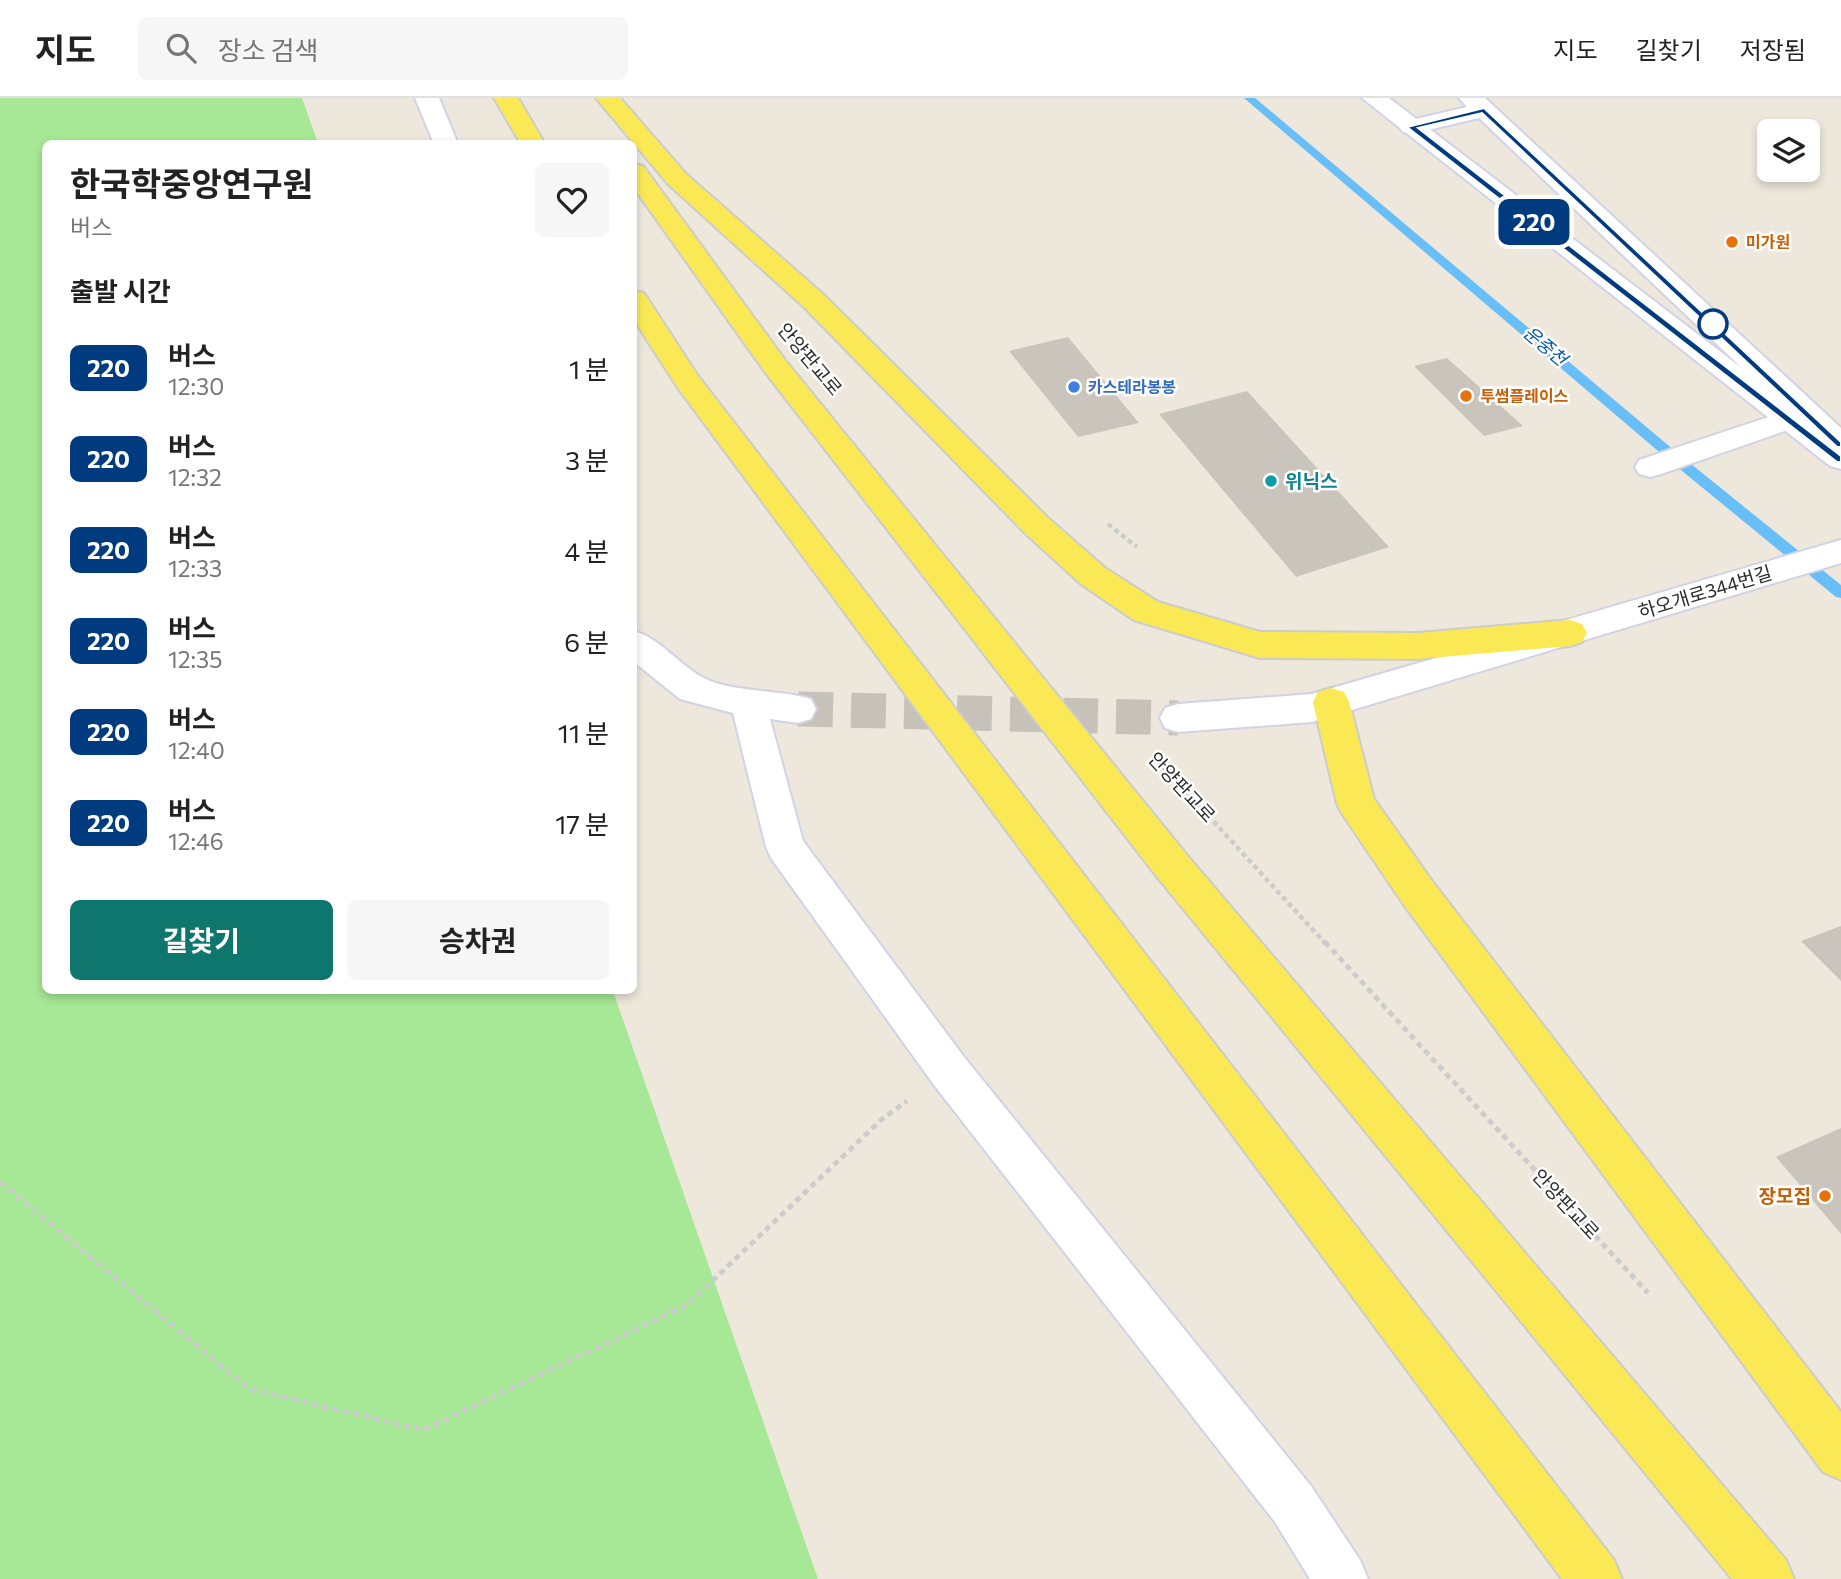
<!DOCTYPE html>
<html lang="ko">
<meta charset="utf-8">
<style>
:root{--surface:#fff;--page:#f6f6f6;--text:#222;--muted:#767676;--line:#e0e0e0;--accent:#0f766e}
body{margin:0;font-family:Commissioner,"Noto Sans KR",sans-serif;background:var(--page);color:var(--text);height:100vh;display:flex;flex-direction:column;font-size:26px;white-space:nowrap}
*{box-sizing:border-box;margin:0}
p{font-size:23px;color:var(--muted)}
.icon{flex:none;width:38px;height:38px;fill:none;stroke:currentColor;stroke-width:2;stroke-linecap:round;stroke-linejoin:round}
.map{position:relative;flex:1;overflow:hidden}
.details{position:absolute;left:42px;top:42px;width:595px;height:854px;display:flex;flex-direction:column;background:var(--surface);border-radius:10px;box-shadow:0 4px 10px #0003}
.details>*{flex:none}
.badge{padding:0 14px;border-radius:10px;font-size:24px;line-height:46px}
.tools{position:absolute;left:1757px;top:21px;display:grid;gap:14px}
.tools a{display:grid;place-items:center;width:63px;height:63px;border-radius:10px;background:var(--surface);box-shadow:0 4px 10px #0003;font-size:35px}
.map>.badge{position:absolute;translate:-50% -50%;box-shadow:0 0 0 4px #fff}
h2{padding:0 28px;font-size:26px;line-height:63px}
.round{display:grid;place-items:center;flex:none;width:74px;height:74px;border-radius:10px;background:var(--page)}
.head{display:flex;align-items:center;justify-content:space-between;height:119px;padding:0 28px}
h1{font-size:33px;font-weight:700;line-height:52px}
.button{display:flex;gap:14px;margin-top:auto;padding:14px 28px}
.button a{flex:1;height:80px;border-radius:10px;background:var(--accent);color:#fff;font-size:28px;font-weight:700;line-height:80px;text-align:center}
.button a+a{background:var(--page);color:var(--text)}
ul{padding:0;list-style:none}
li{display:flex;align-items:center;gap:21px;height:91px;padding:0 28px}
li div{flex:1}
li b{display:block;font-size:26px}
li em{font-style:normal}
li .badge{min-width:77px;font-weight:700;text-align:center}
header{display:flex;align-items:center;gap:42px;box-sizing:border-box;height:98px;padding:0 35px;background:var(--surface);border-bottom:2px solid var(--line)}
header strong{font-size:33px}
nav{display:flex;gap:38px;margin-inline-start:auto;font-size:24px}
.search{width:490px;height:63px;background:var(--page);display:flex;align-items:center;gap:18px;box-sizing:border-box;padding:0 24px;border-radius:10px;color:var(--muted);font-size:26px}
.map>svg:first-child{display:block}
.green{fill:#a6e895}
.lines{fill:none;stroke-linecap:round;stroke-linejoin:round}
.stream{fill:#68bef7;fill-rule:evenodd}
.building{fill:#c9c5bc}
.minor-tunnel{stroke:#c7c2b9;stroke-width:35;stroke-dasharray:35 18;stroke-linecap:butt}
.minor-casing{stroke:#d1d2e5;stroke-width:4}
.tertiary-casing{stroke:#d1d2e5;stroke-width:4}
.primary-casing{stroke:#ccc;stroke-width:4}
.path-far1{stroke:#ccc;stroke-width:4.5;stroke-dasharray:5 3.5;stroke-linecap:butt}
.path{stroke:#ccc;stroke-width:5;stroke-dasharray:6 4.5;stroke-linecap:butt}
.minor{fill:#fff;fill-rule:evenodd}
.tertiary{fill:#fff;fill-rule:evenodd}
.primary{fill:#fae955;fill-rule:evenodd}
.line{fill:#003b80;stroke:#fff;stroke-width:2}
.food-dot{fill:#e8710a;stroke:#fff;stroke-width:2.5}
.stop-dot{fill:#fff;stroke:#003b80;stroke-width:3.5}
.shop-dot{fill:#3f7fe0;stroke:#fff;stroke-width:2.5}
.culture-dot{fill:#0f9aa8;stroke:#fff;stroke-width:2.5}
.labels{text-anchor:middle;stroke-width:5;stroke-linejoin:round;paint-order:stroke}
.far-food-label{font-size:16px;font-weight:bold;fill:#c56008;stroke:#fff;text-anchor:start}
.far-shop-label{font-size:16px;font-weight:bold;fill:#366cbe;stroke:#fff;text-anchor:start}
.far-water-label{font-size:18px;font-style:italic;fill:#0459a6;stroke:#fff}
.street-label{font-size:19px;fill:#2b2b2b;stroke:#fff}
.culture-label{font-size:19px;font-weight:bold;fill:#0d838f;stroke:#fff;text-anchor:start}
.food-label{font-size:19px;font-weight:bold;fill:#c56008;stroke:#fff;text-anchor:end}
</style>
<header>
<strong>지도</strong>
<div class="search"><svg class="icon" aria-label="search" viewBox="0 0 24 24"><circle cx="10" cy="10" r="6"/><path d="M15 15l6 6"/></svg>장소 검색</div>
<nav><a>지도</a><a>길찾기</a><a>저장됨</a></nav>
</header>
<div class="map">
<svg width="1841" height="1481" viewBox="0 0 1841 1481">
<rect width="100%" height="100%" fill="#eee8dc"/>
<path class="green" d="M0 0H302L318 45 46 46V892L613 893 818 1481H0Z"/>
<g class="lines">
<path class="stream" d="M1244 0H1255L1675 353 1841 487V500L1836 499 1665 359Z"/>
</g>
<g class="building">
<path d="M1068 239 1139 325 1078 339 1009 253Z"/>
<path d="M1447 260 1523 328 1484 338 1414 268Z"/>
<path d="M1247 293 1389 449 1296 479 1159 316Z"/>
<path d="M1841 828V883L1801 843Z"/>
<path d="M1841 1030V1136L1776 1059Z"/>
</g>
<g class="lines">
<path class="minor-tunnel" d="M798 611 1178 620"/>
<g class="minor-casing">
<g id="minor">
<path d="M415 0H439L458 46H434Z"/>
<path d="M1459 0H1485L1841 330V357L1830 354 1802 327 1661 376 1650 379 1639 376 1635 369 1639 362 1787 313 1479 20 1411 36 1403 34 1399 29 1403 24 1467 9Z"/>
<path d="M1841 442V465L1312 624 1178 634 1165 630 1160 620 1165 610 1178 606 1312 596Z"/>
<path d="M634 533C661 541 678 566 702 579 731 595 779 591 811 601L816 611 811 621 798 625 770 621 803 743 964 959 1311 1388 1360 1462 1368 1481H1310L1275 1424 934 987 771 760 766 749 733 615 680 601 634 564Z"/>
</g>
</g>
<g class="tertiary-casing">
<path id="tertiary" d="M1362 0H1389L1841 346V371L1830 368Z"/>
</g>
<g class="primary-casing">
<g id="primary">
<path d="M494 0H518L545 46H521Z"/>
<path d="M596 0H620L686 76 825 198 1047 419 1105 470 1158 504 1260 534 1418 535 1570 522 1582 526 1587 535 1582 544 1570 548 1418 561 1260 560 1134 522 1081 486 1025 435 805 210 668 86Z"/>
<path d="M634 66 643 68 785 262 1186 756 1786 1462 1794 1481H1732L1158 780 765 274 634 90Z"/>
<path d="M634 193 644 195 698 278 1614 1462 1622 1481H1562L678 290 634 222Z"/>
<path d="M1331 590 1344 594 1349 604 1374 701 1432 783 1841 1314V1382L1823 1374 1404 807 1343 717 1337 706 1313 604 1318 594Z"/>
</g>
</g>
<g class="path-far1">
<path d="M1108 426 1137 449"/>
<path d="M1156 661 1326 846"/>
</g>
<g class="path">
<path d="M1325 844 1648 1195"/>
<path d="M0 1084 249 1291 423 1332 687 1207 881 1022 907 1003"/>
</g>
<use href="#minor" class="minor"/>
<use href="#tertiary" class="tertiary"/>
<use href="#primary" class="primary"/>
</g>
<path class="line" d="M1484 10 1841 344V349H1837L1482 15 1418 30 1841 358V364H1837L1407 29Z"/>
<g class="food-dot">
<circle cx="1732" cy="144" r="7"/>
<circle cx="1466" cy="298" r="7"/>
<circle cx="1825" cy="1098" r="7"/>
</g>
<circle class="stop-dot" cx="1713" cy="226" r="14"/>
<circle class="shop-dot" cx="1074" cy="289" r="7"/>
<circle class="culture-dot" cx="1271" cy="383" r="7"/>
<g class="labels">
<g class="far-food-label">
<text x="1746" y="150">미가원</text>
<text x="1480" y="304">투썸플레이스</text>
</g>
<g class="far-shop-label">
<text x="1088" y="295">카스테라봉봉</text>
</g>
<g class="far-water-label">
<text transform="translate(1545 248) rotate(40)" y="6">운중천</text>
</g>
<g class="street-label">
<text transform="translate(810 261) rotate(50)" y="7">안양판교로</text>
<text transform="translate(1705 494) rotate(-17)" y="7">하오개로344번길</text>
<text transform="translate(1182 689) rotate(47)" y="7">안양판교로</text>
<text transform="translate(1566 1106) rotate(47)" y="7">안양판교로</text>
</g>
<g class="culture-label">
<text x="1285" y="390">위닉스</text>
</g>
<g class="food-label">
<text x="1811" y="1105">장모집</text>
</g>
</g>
</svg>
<div class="tools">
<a><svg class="icon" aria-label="layers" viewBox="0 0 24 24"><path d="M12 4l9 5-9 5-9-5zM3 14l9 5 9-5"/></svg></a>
</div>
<b class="badge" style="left:1534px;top:124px;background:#003b80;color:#fff">220</b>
<section class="details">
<div class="head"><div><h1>한국학중앙연구원</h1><p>버스</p></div><a class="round"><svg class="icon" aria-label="heart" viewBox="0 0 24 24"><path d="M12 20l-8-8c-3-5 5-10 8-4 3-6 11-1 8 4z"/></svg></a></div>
<h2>출발 시간</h2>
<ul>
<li><span class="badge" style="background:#003b80;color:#fff">220</span><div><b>버스</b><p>12:30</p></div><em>1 분</em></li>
<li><span class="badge" style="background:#003b80;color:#fff">220</span><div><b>버스</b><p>12:32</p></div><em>3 분</em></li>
<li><span class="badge" style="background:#003b80;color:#fff">220</span><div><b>버스</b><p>12:33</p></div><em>4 분</em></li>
<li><span class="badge" style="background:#003b80;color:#fff">220</span><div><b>버스</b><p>12:35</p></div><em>6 분</em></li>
<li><span class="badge" style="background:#003b80;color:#fff">220</span><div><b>버스</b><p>12:40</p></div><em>11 분</em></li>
<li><span class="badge" style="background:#003b80;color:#fff">220</span><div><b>버스</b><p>12:46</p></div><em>17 분</em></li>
</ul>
<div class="button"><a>길찾기</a><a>승차권</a></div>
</section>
</div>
